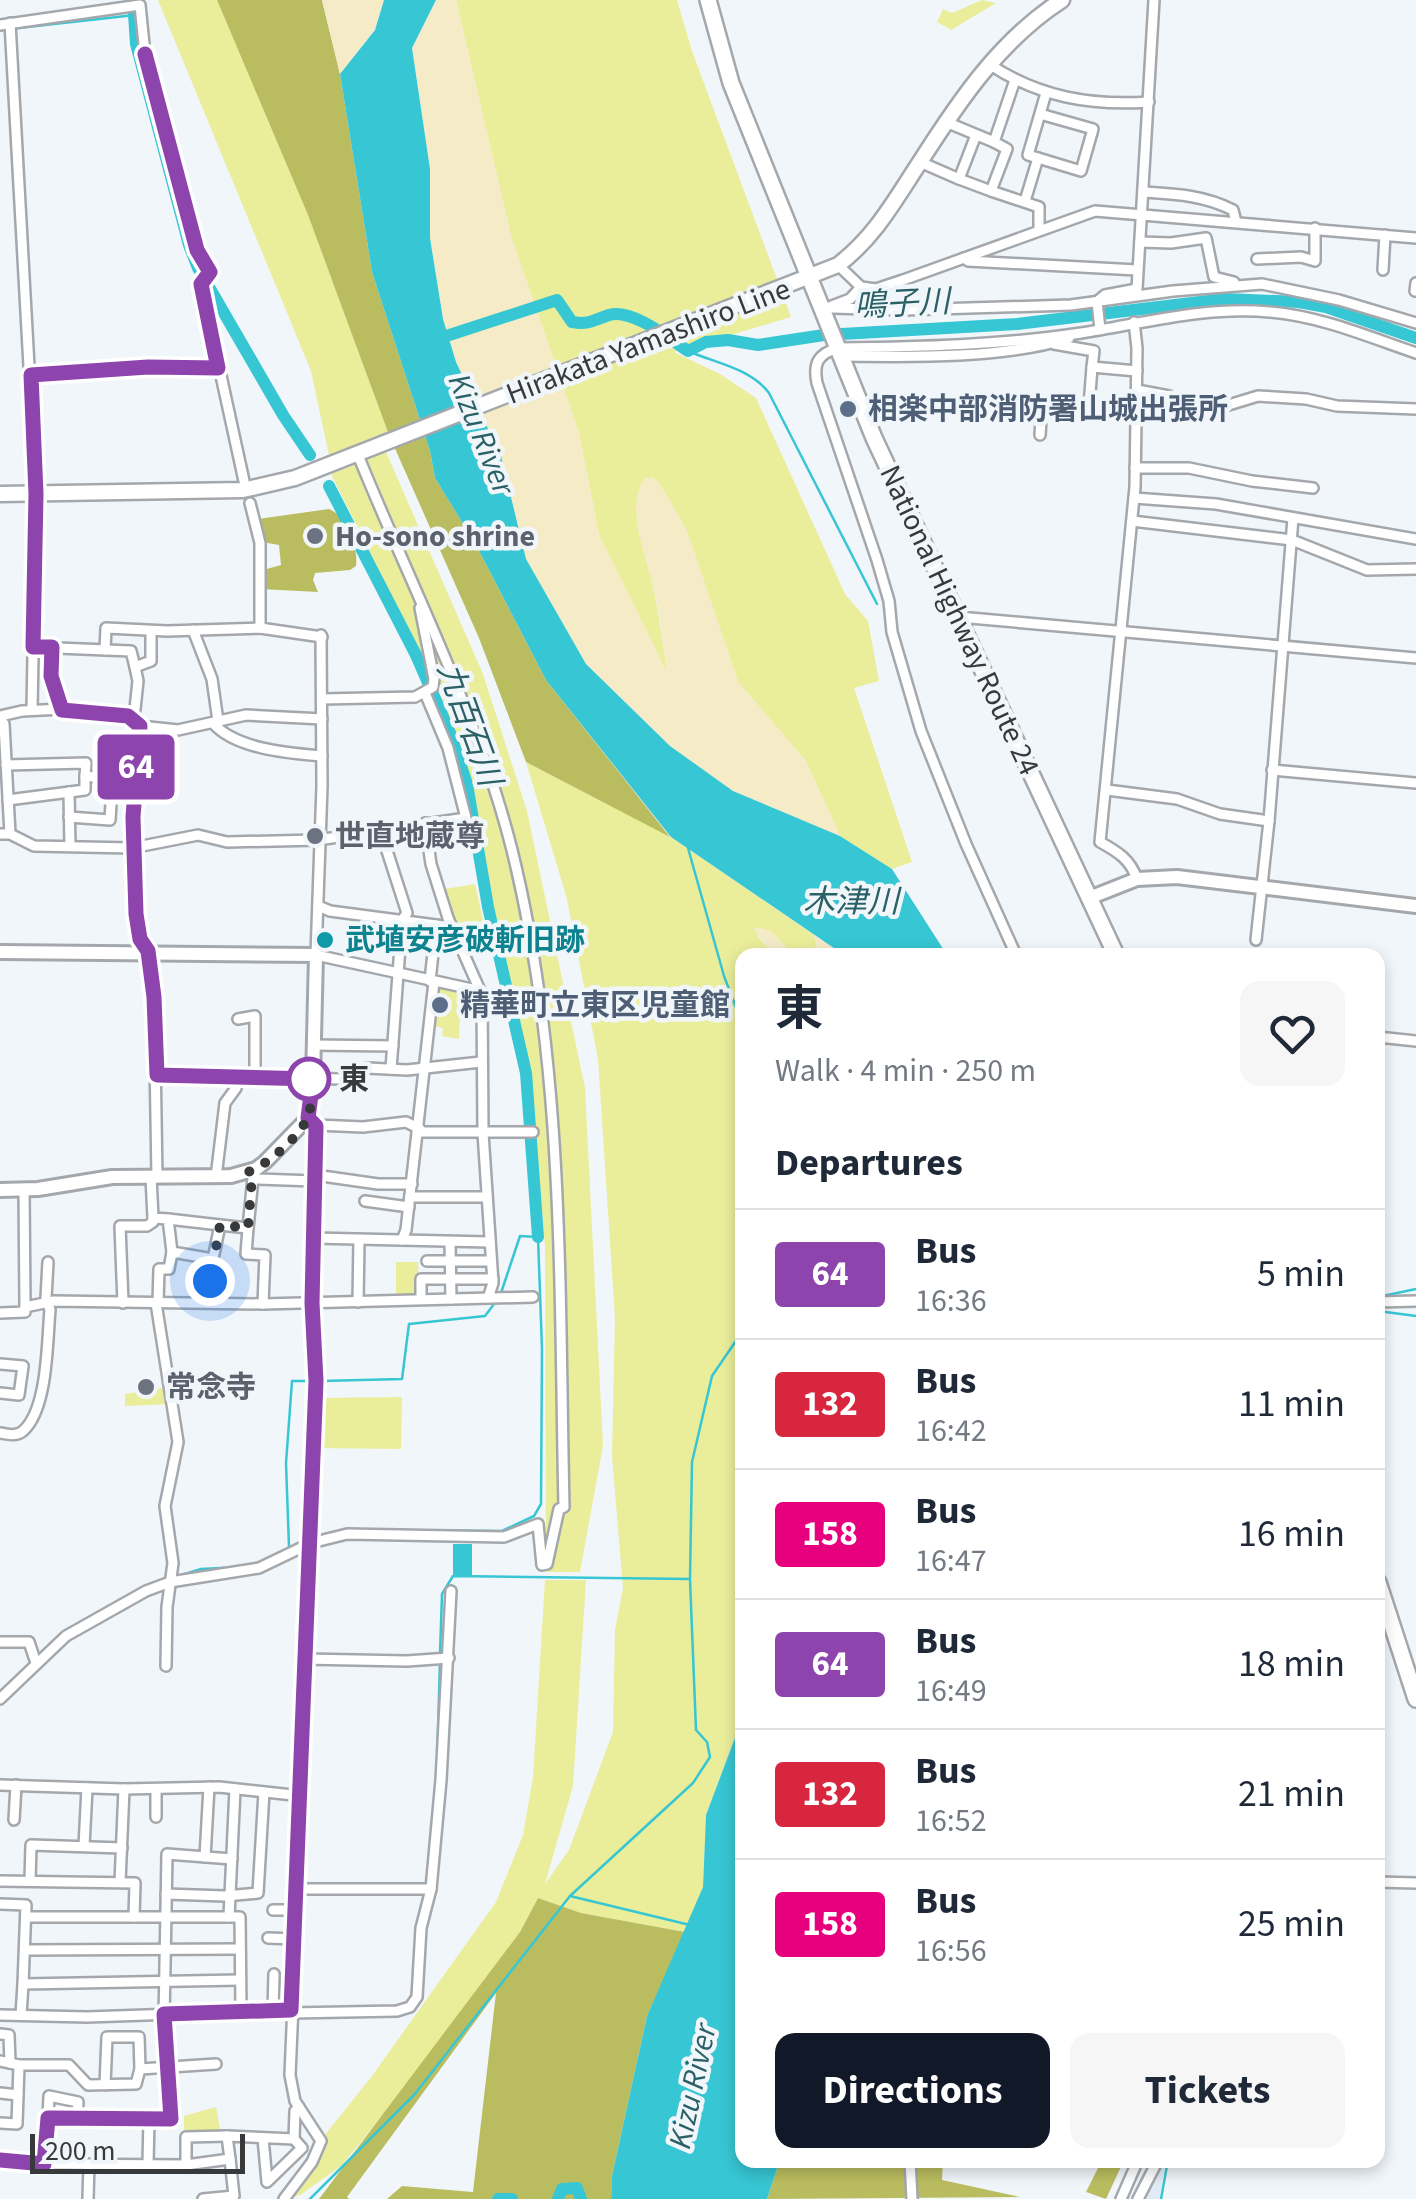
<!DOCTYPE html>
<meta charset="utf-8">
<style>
:root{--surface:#fff;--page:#f6f6f7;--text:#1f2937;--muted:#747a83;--line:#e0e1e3;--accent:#111827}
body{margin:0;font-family:"Source Sans 3","Noto Sans JP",sans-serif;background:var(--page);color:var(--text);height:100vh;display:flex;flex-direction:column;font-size:38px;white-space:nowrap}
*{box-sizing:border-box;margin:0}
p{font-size:32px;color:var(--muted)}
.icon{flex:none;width:55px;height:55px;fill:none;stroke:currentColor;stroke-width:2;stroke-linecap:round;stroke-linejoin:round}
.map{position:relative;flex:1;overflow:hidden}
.drawer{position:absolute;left:735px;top:948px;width:650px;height:1220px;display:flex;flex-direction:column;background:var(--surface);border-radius:20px;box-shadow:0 5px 15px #0003}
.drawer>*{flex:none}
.badge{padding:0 20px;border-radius:8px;font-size:35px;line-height:65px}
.scale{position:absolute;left:30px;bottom:25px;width:215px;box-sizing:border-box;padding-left:10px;border:5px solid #37393b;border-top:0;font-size:28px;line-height:35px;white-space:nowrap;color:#37393b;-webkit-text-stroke:8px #f1f6fa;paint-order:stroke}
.you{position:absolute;width:50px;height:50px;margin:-25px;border:8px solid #fff;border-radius:50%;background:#1a73e8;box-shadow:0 0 0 15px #1a73e833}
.map>.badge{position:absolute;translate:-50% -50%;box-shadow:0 0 0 5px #fff}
h2{padding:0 40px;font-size:38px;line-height:90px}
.round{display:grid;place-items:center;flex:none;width:105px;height:105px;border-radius:20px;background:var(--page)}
.summary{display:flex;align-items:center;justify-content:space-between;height:170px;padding:0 40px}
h1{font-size:48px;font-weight:700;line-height:75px}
.button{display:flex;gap:20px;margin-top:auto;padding:20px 40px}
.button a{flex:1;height:115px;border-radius:20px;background:var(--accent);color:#fff;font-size:40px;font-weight:700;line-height:115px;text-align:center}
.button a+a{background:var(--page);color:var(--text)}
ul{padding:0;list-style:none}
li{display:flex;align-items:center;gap:30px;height:130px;padding:0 40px;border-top:2px solid var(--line)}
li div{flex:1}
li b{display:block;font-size:38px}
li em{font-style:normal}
li .badge{min-width:110px;font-weight:700;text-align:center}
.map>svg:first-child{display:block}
.built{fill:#e1ebf5}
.green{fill:#eaee9a}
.forest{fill:#babd5f}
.sand{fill:#f5ebc6}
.water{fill:#37c6d3}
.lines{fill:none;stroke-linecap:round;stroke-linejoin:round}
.stream{stroke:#37c6d3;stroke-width:2.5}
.river{stroke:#37c6d3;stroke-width:12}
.street-casing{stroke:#a4a8ac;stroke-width:14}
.secondary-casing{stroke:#a4a8ac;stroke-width:18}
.primary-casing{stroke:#a4a8ac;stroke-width:19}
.highway-casing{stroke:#a4a8ac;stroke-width:20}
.street{stroke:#fff;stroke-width:9}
.secondary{stroke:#fff;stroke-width:12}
.primary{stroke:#fff;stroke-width:14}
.highway{stroke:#fff;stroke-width:15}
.line-casing{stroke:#fff;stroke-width:22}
.line{stroke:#8e44ad;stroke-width:15}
.walk{stroke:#37393b;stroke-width:10;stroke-dasharray:0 18}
.service-dot{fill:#5c6f8a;stroke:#f1f6fa;stroke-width:4}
.worship-dot{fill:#6b7280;stroke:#f1f6fa;stroke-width:4}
.culture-dot{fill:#0f9aa8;stroke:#f1f6fa;stroke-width:4}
.stop-dot{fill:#fff;stroke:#8e44ad;stroke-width:5}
.labels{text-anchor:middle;stroke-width:9;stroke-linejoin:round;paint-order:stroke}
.street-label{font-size:30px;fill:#37393b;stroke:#f1f6fa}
.service-label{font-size:30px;font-weight:bold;fill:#4e5e75;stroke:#f1f6fa;text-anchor:start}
.worship-label{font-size:30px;font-weight:bold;fill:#5b616d;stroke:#f1f6fa;text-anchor:start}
.culture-label{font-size:30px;font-weight:bold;fill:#0d838f;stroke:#f1f6fa;text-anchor:start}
.stop-label{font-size:30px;font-weight:bold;fill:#37393b;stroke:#f1f6fa;text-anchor:start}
.water-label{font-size:32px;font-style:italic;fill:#296167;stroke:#f1f6fa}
</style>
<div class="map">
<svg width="1416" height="2199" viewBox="0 0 1416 2199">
<rect width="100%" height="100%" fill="#f1f6fa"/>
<path class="built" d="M1162 2160H1166L1159 2199H1141Z"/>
<g class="green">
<path d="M158 0H217L308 215 389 435 330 460 311 371Z"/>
<path d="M456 0H677L692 51 791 317 674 352 720 374 756 398 845 594 868 621 879 681 854 688 912 862 892 869 840 836 806 761 738 682 687 531 659 483 641 484C629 521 648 559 655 595 660 622 663 648 668 675L599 535 579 433 511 236Z"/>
<path d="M982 0 996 3 951 30 937 22 943 9 952 13Z"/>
<path d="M386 452 483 674 527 811 585 1088 603 1446 580 1572H546L545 1246 531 1085 486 880 468 782 440 693 331 474Z"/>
<path d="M526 762 671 837 814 935 817 947 798 955 783 948 775 936 757 935 774 955H742V1719L706 1815 703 1887 685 1932 581 1913 538 1898 520 1932 405 2087 342 2165 302 2194 289 2199 324 2147V2136L372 2076 496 1902 523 1835 533 1777 545 1580H586L573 1786 545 1884 569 1850 613 1732 615 1630 623 1588 612 1456 615 1318 598 1059 567 899Z"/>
<path d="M475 884 487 938 463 942 444 889Z"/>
<path d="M436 985 475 997 476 1017 460 1016 459 1039 442 1036 443 1028 431 1025Z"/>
<path d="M396 1262H418L419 1297H396Z"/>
<path d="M169 1387 171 1404 125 1406V1394Z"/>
<path d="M402 1397 401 1449 316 1448 317 1398Z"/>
<path d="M216 2107 221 2134H184V2116Z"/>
</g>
<g class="forest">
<path d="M217 0H322L340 74 372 272 430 451 435 478 476 545 546 680 670 837 526 762 479 638 389 435 308 215Z"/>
<path d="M329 509C346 515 359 549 356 566L350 570 315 573 313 580 318 592 260 589 263 570 281 565 279 545 262 542 258 519Z"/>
<path d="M538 1898 581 1913 685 1932 647 2016 612 2176 611 2199H387L402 2186 473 2192 496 1993 347 2197 349 2199H319L520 1932Z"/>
<path d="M780 2160H943L942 2180 1020 2197 767 2199Z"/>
<path d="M1102 2160H1124L1106 2199 1086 2192Z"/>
</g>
<g class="sand">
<path d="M322 0H384L375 29 340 74Z"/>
<path d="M436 0H456L511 235 579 433 599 535 666 670C664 646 660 618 655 593 648 560 623 509 645 478L653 477 659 483 687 531 738 682 806 761 840 836 733 791 670 746 586 664 526 559 501 456 456 362 443 319 430 238V169L412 48Z"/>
<path d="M757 927 771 931 792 953 805 954 817 947 814 935 844 955H774L753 928Z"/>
</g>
<g class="water">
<path d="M384 0H436L412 48 430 169V238L443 319 456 362 501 456 526 559 586 664 670 746 733 791 840 836 892 869 947 955H844L671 837 546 680 476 545 435 478 430 451 372 272 340 74 375 30Z"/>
<rect x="453" y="1544" width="19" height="32"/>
<path d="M742 1719V2160H780L767 2199H611L612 2176 647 2016 703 1887 706 1815Z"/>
</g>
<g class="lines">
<g class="stream">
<path d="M0 30 135 15"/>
<path d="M688 351C715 363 750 368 769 393L877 604"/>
<path d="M688 848 724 976 742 1023"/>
<path d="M1378 1297 1416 1289"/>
<path d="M1378 1311 1416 1316"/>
<path d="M321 1381 402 1379 409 1324 485 1316 497 1300"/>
<path d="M360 1530 502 1531 534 1516 541 1504 542 1349 538 1237 520 1236 501 1293"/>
<path d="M316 1536 343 1530"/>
<path d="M289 1547 286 1463 292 1381H308"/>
<path d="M280 1553 305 1539"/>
<path d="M175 1577 201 1569 241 1567"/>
<path d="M440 1654 442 1594 453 1576 689 1579"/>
<path d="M37 1656 57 1638"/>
<path d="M20 1674 32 1661"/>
<path d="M437 1764 440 1662"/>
<path d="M570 1896 693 1783 710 1757 707 1742 696 1730 690 1579 692 1462 712 1376 742 1332"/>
<path d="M310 2199 414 2095 570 1896 690 1925"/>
<path d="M1161 2199 1168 2160"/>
</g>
<g class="river">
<path d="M133 0 136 44 189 245 198 268 283 415 310 455"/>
<path d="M434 340 557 300 572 322C589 325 594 320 609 315 632 308 670 339 688 351L706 342 728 340 758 345 824 335 1017 324 1225 299 1299 302 1326 307 1416 338"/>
<path d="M329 486 416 655 450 733 467 784 488 907 526 1073 538 1237"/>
<path d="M498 2199H512"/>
<path d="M558 2199 562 2189 577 2188 581 2199"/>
</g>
<g class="street-casing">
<g id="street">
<path d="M10 23 36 493 32 710"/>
<path d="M0 25 140 5 145 54 197 250 210 272 201 284 244 481"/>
<path d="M989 64C1038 97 1091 106 1149 102"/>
<path d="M1015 80 994 142 1007 149 991 191 1039 207V230"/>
<path d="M1040 114 1093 129 1081 171 1028 155 1046 93"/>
<path d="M946 122 994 142"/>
<path d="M976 135 959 179 991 191"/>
<path d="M920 162 959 179"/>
<path d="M1143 192C1175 194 1203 195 1233 210L1236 222"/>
<path d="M1025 201 1038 158"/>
<path d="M1140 242 1171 243 1206 238 1214 277 1234 282"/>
<path d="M964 258 968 261 1137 270"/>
<path d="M1257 259 1301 257 1315 261V228"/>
<path d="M838 265 861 287"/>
<path d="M1383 270 1385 235"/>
<path d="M1415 291 1416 283"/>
<path d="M1099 300 1105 295 1137 289 1154 0"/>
<path d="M1097 302 1100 329"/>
<path d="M832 308 904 310 1071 305 1173 291 1262 284 1339 300 1416 323"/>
<path d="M824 309 850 299 861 287 876 289 903 280 1095 211 1416 238"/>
<path d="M1134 322 1137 348 1135 487 1100 842C1118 852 1130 859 1137 879"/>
<path d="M1054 344 1094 351 1092 367"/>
<path d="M842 356C910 357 1004 359 1069 338"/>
<path d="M31 375 148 367 218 368"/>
<path d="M1137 390 1169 396 1199 414 1258 396 1306 399 1337 406 1416 409"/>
<path d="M1032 406 1085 411 1089 406 1092 367 1137 371"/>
<path d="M1040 435 1042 406"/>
<path d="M1135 468H1189L1252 481 1313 488"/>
<path d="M1134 498 1216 504 1416 539"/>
<path d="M250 503 260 543V628"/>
<path d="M1132 521 1292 540 1367 570 1416 569"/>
<path d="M959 617 1416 658"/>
<path d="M193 630 212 679 218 721"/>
<path d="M321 635 322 786 316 955 481 991"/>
<path d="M33 647 131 651 135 667"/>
<path d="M52 647 51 676 62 709"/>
<path d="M105 650 106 628 167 631 260 628 322 637"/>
<path d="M322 699 415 697 433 687 434 679 420 608"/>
<path d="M0 716 22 711 62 709 128 717 140 726 178 730 246 715 322 719"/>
<path d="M0 718 4 724 10 834"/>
<path d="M134 718 138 681 135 667 151 661V631"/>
<path d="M213 723C235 749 288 753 322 756"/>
<path d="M140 726 133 817 136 914 140 939 148 951 154 997 157 1177"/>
<path d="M6 765 86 763 85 776 112 779"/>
<path d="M1272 770 1416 783"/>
<path d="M1107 790 1177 799 1220 814 1269 821"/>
<path d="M69 792 70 846"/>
<path d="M8 800 85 790V776"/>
<path d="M69 817 110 820 114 754 137 756"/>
<path d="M425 823 431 864 448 918 482 995 483 1133 493 1283 488 1298"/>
<path d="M380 829 407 913 402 920 391 1069"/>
<path d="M0 834H10L34 846 132 848 198 835 227 842 318 840 466 818 448 748 425 693"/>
<path d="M318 906 330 911 451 927"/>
<path d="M1256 940 1269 821 1293 518"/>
<path d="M1016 955 966 844 921 731 892 632 889 601 877 560 817 383C813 363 818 354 838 348 919 347 1002 345 1081 333 1145 323 1205 306 1270 312 1320 316 1369 337 1416 353"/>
<path d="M430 981 436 925"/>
<path d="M238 1019 255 1016V1078"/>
<path d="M1378 1037 1416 1041"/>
<path d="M313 1045 393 1046"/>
<path d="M157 1075 341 1079 367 1068 407 1070 481 1062"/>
<path d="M316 1125 363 1127 406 1122 420 1129"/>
<path d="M418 1132H533"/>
<path d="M249 1173 258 1179 314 1181"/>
<path d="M315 1175 378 1184H412"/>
<path d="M151 1177 153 1218 168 1219 172 1252"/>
<path d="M216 1177 225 1103 236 1088 238 1078"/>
<path d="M24 1190 25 1307"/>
<path d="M410 1197H486"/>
<path d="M365 1201 409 1207"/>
<path d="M168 1219 220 1225"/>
<path d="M248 1228 246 1254 265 1255 263 1304"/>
<path d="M313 1238 489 1242"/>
<path d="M402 1240 406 1230 434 982"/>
<path d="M450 1242 451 1299"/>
<path d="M427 1261H491"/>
<path d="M421 1299V1279H493"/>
<path d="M358 1302 359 1240"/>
<path d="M1378 1302 1416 1301"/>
<path d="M123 1303 120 1226H147L153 1222V1218"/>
<path d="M156 1303 178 1442 165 1506 173 1563 167 1607 166 1666"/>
<path d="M158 1303 159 1269H169L172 1252 213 1259 220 1225 248 1228 253 1178"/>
<path d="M208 1303 213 1259"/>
<path d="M0 1313 25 1312V1307L54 1301 263 1304 533 1297"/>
<path d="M0 1364 23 1366 19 1395 0 1393"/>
<path d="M0 1433C8 1434 16 1437 23 1431 48 1409 47 1342 50 1310L46 1298 48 1262"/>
<path d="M0 1642H29L36 1663"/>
<path d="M304 1659 407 1661 449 1658"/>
<path d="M0 1699 66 1636 146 1591 170 1582 259 1568 311 1543 347 1534 504 1537 538 1524 542 1565 547 1564 559 1509 564 1507C559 1287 565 1065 512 850 478 714 410 584 358 455"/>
<path d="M0 1785 124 1789 219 1787 302 1796 316 1381 311 1303 316 1125 308 1118"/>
<path d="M156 1817V1789"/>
<path d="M14 1820 16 1785"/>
<path d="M84 1846 87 1788"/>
<path d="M205 1857 209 1787"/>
<path d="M0 1881 135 1883 134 1917"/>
<path d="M30 1881 31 1845 122 1848"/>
<path d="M120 1882 124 1789"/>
<path d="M1378 1882 1416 1883"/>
<path d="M298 1889H431"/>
<path d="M166 1894 225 1896 258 1893 264 1792"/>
<path d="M0 1904 26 1905 23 1984"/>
<path d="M273 1910H297"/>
<path d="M26 1917H240L241 2010"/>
<path d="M229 1917 235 1789"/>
<path d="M268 1938 295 1939"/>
<path d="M25 1950 240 1949"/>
<path d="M273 2011 274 1974"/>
<path d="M291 2013 397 2011 410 2007 417 1997 421 1928 431 1889 441 1780 451 1591"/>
<path d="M0 2015 87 2017 291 2010"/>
<path d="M21 2015 23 1984 240 1980"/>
<path d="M0 2034 9 2035 10 2063"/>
<path d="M0 2061 19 2065H69L88 2085 136 2084 140 2069 139 2037H107L105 2085"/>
<path d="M140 2069 216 2064"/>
<path d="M0 2093 18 2095 19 2065"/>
<path d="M48 2118 49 2096 78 2102 77 2118 171 2119 164 2020 167 1854 232 1859"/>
<path d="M0 2123 17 2124 18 2095"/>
<path d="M263 2138 267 2182 302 2148 294 2139 295 2111 299 2107"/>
<path d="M230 2159 227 2136 294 2139"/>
<path d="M0 2160 39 2164 186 2165V2137L227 2136"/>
<path d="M910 2160 912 2199"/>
<path d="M44 2164 48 2118H77"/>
<path d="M148 2164 149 2119"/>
<path d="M186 2165 230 2159 234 2196 203 2199"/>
<path d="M88 2199 89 2164"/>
<path d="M284 2199 312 2162 321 2141 295 2101 290 2075 302 1796"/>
<path d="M1121 2199 1138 2160"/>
<path d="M1138 2199 1158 2160"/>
</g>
</g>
<g class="secondary-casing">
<g id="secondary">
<path d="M1089 898 1137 879 1177 877 1416 906"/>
<path d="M0 952 316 955 313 1079 308 1118 265 1162 256 1169 231 1176 112 1177 38 1189 0 1190"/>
</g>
</g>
<g class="primary-casing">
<path id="primary" d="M0 494 243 490 295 478 838 265C875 237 895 200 920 162 959 101 1000 40 1062 0"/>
</g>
<g class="highway-casing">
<g id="highway">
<path d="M708 0 731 83 874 438 1116 955"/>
<path d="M1378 1582 1416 1699"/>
</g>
</g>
<use href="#street" class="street"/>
<use href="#secondary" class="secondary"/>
<use href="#primary" class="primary"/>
<use href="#highway" class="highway"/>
</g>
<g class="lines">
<g class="line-casing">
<path id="line" d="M0 2160 44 2164 48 2118 171 2119 164 2014 291 2010 316 1381 312 1303 316 1126 308 1118 313 1079 157 1075 154 997 148 951 140 939 136 914 133 817 140 726 128 716 62 710 51 676 52 647H33L36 494 31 375 148 367 218 368 201 284 210 272 197 250 145 54"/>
</g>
<use href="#line" class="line"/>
<path class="walk" d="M210 1281 220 1225 248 1228 252 1178 248 1172C267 1165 298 1138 307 1119 312 1108 311 1091 313 1079H309"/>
</g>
<g class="service-dot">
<circle cx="848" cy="409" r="10"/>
<circle cx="440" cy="1005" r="10"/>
</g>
<g class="worship-dot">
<circle cx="315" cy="536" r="10"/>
<circle cx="315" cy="836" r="10"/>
<circle cx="146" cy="1387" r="10"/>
</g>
<circle class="culture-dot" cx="325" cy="940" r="10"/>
<circle class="stop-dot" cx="309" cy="1079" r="20"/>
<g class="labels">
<g class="street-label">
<text transform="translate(648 341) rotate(-21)" y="10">Hirakata Yamashiro Line</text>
<text transform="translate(960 620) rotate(65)" y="10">National Highway Route 24</text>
</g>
<g class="service-label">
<text x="868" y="419">相楽中部消防署山城出張所</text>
<text x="460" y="1015">精華町立東区児童館</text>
</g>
<g class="worship-label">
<text x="335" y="546">Ho-sono shrine</text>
<text x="335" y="846">世直地蔵尊</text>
<text x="166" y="1397">常念寺</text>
</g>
<g class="culture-label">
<text x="345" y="950">武埴安彦破斬旧跡</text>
</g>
<g class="stop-label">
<text x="339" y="1089">東</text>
</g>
<g class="water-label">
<text transform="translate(902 303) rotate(-3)" y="11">鳴子川</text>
<text transform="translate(482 434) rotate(68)" y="11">Kizu River</text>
<text transform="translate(470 724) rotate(70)" y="11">九百石川</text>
<text x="851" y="912">木津川</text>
<text transform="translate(692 2086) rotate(-78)" y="11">Kizu River</text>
</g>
</g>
</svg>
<div class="scale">200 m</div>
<div class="you" style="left:210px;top:1281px"></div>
<b class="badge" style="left:136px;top:767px;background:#8e44ad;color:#fff">64</b>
<section class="drawer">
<div class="summary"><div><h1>東</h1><p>Walk · 4 min · 250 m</p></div><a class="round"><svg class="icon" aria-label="heart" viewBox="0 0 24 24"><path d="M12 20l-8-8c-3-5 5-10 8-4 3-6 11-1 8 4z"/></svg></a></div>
<h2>Departures</h2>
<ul>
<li><span class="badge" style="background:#8e44ad;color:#fff">64</span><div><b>Bus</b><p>16:36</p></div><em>5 min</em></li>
<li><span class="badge" style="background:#d7263d;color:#fff">132</span><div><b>Bus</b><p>16:42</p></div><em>11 min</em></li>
<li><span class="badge" style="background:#e6007e;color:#fff">158</span><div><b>Bus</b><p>16:47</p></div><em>16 min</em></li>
<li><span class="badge" style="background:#8e44ad;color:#fff">64</span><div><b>Bus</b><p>16:49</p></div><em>18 min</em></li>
<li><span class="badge" style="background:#d7263d;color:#fff">132</span><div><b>Bus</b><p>16:52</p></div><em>21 min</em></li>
<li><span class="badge" style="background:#e6007e;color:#fff">158</span><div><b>Bus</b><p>16:56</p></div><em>25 min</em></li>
</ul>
<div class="button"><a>Directions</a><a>Tickets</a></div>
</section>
</div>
